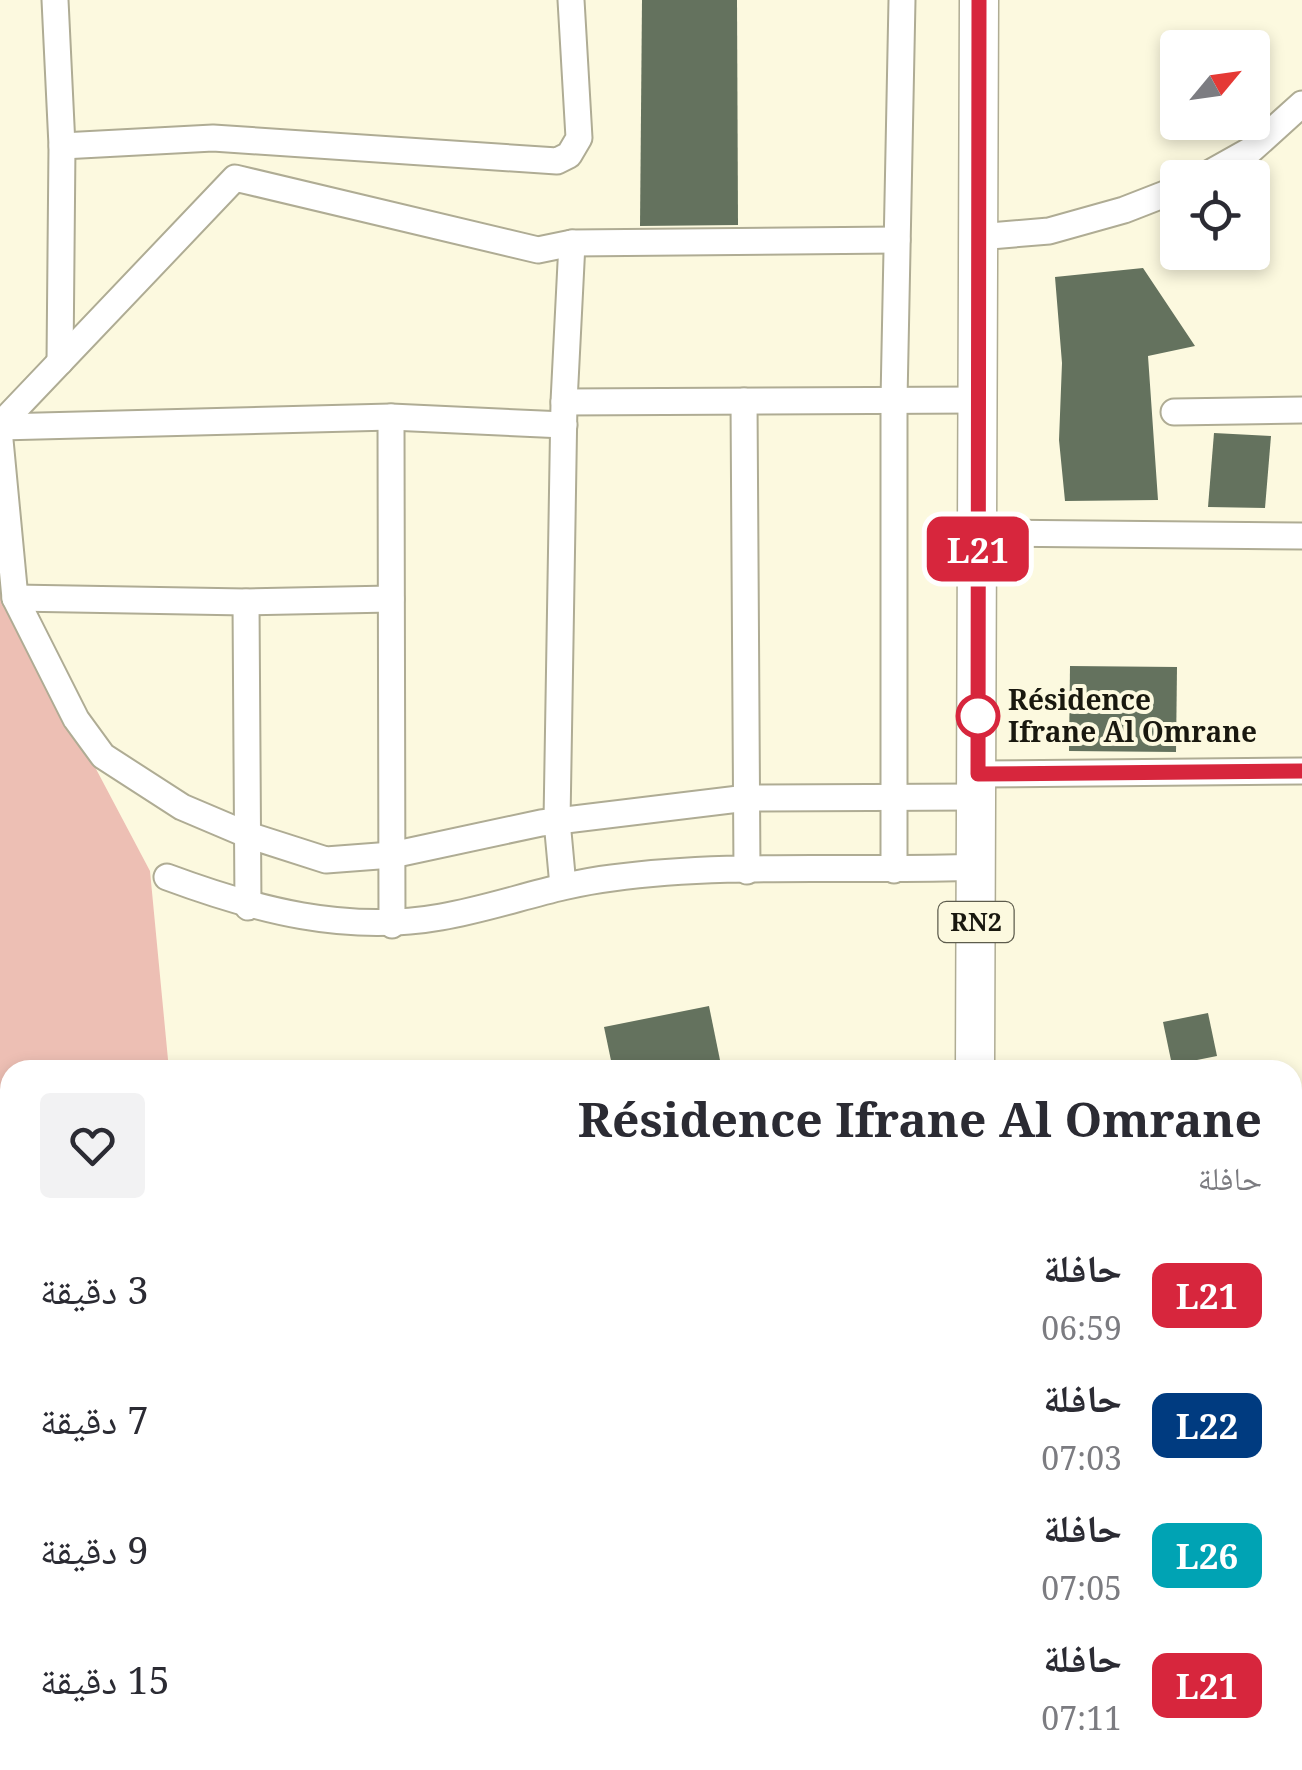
<!DOCTYPE html>
<html lang="ar">
<meta charset="utf-8">
<style>
:root{--surface:#fff;--page:#f2f2f3;--text:#2b2b33;--muted:#7c7c81}
body{margin:0;font-family:"Noto Serif","Noto Naskh Arabic",serif;background:var(--page);color:var(--text);direction:rtl;height:100vh;display:flex;flex-direction:column;font-size:38px;white-space:nowrap}
*{box-sizing:border-box;margin:0}
p{font-size:32px;color:var(--muted)}
.icon{flex:none;width:55px;height:55px;fill:none;stroke:currentColor;stroke-width:2;stroke-linecap:round;stroke-linejoin:round}
.map{position:relative;flex:1;overflow:hidden;direction:ltr}
.side{position:absolute;left:0px;top:1060px;width:1302px;height:710px;display:flex;flex-direction:column;background:var(--surface);border-radius:30px 30px 0 0;box-shadow:0 5px 15px #0003;direction:rtl}
.side>*{flex:none}
.badge{padding:0 20px;border-radius:15px;font-size:35px;line-height:65px}
.needle{width:65px;rotate:61deg}
.tools{position:absolute;left:1160px;top:30px;display:grid;gap:20px}
.tools a{display:grid;place-items:center;width:110px;height:110px;border-radius:10px;background:var(--surface);box-shadow:0 5px 15px #0003;font-size:50px}
.map>.badge{position:absolute;translate:-50% -50%;box-shadow:0 0 0 5px #fff}
.round{display:grid;place-items:center;flex:none;width:105px;height:105px;border-radius:10px;background:var(--page)}
.overview{display:flex;align-items:center;justify-content:space-between;height:170px;padding:0 40px}
h1{font-size:48px;font-weight:700;line-height:75px}
ul{padding:0;list-style:none}
li{display:flex;align-items:center;gap:30px;height:130px;padding:0 40px}
li div{flex:1}
li b{display:block;font-size:38px}
li em{font-style:normal}
li .badge{min-width:110px;font-weight:700;text-align:center}
.map>svg:first-child{display:block}
.green{fill:#edbfb4}
.building{fill:#64725e}
.lines{fill:none;stroke-linecap:round;stroke-linejoin:round}
.minor-casing{stroke:#afac94;stroke-width:29}
.highway-casing{stroke:#afac94;stroke-width:41}
.path{stroke:#b4b29d;stroke-width:5;stroke-dasharray:8 8;stroke-linecap:butt}
.minor{stroke:#fff;stroke-width:25}
.highway{stroke:#fff;stroke-width:38}
.line-casing{stroke:#fff;stroke-width:22}
.line{stroke:#d7263d;stroke-width:15}
.stop-dot{fill:#fff;stroke:#d7263d;stroke-width:5}
.labels{text-anchor:middle;stroke-width:8;stroke-linejoin:round;paint-order:stroke}
.shield{fill:#fcf9df;stroke:#5d5c4d;stroke-width:2.5}
.shield-label{font-size:25px;font-weight:bold;fill:#19180f}
.stop-label{font-size:28px;font-weight:bold;fill:#19180f;stroke:#fcf9df;text-anchor:start}
</style>
<div class="map">
<svg width="1302" height="1770" viewBox="0 0 1302 1770">
<rect width="100%" height="100%" fill="#fcf9df"/>
<path class="green" d="M0 529 68 716 150 871 169 1070H10V1100L0 1097Z"/>
<g class="building">
<path d="M642 0H737L738 225 640 226Z"/>
<path d="M1143 268 1195 346 1148 356 1158 500 1065 501 1059 440 1062 363 1055 277Z"/>
<path d="M1214 433 1271 436 1265 508 1208 507Z"/>
<path d="M1070 666 1177 667 1176 752 1069 751Z"/>
<path d="M709 1006 722 1070H613L604 1027Z"/>
<path d="M1208 1013 1217 1056 1172 1065 1163 1022Z"/>
</g>
<g class="lines">
<g class="minor-casing">
<g id="minor">
<path d="M55 0 62 146 60 362"/>
<path d="M62 146 213 138 557 161 569 155 579 138 571 0"/>
<path d="M1201 178 1251 150 1302 104"/>
<path d="M978 237 1049 231 1124 210 1178 189"/>
<path d="M744 401 747 871"/>
<path d="M564 402 979 400"/>
<path d="M1174 412 1302 410"/>
<path d="M391 417 392 925"/>
<path d="M0 425 235 178 538 250 572 243 897 240"/>
<path d="M0 427 391 417 564 425"/>
<path d="M0 440 15 598 76 719 103 756 182 807 248 835 326 860 392 855 541 823 747 798 977 797"/>
<path d="M978 533 1302 536"/>
<path d="M15 598 246 602 391 599"/>
<path d="M246 602 248 907"/>
<path d="M978 774 1302 771"/>
<path d="M894 870V400L902 0"/>
<path d="M167 877C256 910 346 934 441 917 499 907 553 885 612 878 732 862 856 872 977 867"/>
<path d="M563 886 557 821 564 402 572 243"/>
<path d="M0 1449 10 1448"/>
<path d="M0 1580H10"/>
<path d="M0 1649H10"/>
<path d="M93 1770V1760"/>
</g>
</g>
<g class="highway-casing">
<g id="highway">
<path d="M975 1070 979 0"/>
<path d="M968 1770V1760"/>
</g>
</g>
<path class="path" d="M0 1353H10"/>
<use href="#minor" class="minor"/>
<use href="#highway" class="highway"/>
</g>
<g class="lines">
<g class="line-casing">
<path id="line" d="M979 0 978 774 1302 771"/>
</g>
<use href="#line" class="line"/>
</g>
<circle class="stop-dot" cx="978" cy="716" r="20"/>
<g class="labels">
<rect class="shield" x="938.5" y="902" width="75" height="40" rx="8"/>
<g class="shield-label">
<text x="976" y="931">RN2</text>
</g>
<g class="stop-label">
<text x="1008" y="710">Résidence<tspan x="1008" dy="32">Ifrane Al Omrane</tspan></text>
</g>
</g>
</svg>
<div class="tools">
<a><svg class="needle" viewBox="-14 -14 28 28"><path d="M0-13l5 13h-10z" fill="#e53935"/><path d="M0 13l5-13h-10z" fill="#7c7c81"/></svg></a>
<a><svg class="icon" aria-label="locate" viewBox="0 0 24 24"><circle cx="12" cy="12" r="6"/><path d="M12 2v4M12 18v4M2 12h4M18 12h4"/></svg></a>
</div>
<b class="badge" style="left:978px;top:549px;background:#d7263d;color:#fff">L21</b>
<section class="side">
<div class="overview"><div><h1>Résidence Ifrane Al Omrane</h1><p>حافلة</p></div><a class="round"><svg class="icon" aria-label="heart" viewBox="0 0 24 24"><path d="M12 20l-8-8c-3-5 5-10 8-4 3-6 11-1 8 4z"/></svg></a></div>
<ul>
<li><span class="badge" style="background:#d7263d;color:#fff">L21</span><div><b>حافلة</b><p>06:59</p></div><em>3 دقيقة</em></li>
<li><span class="badge" style="background:#003b80;color:#fff">L22</span><div><b>حافلة</b><p>07:03</p></div><em>7 دقيقة</em></li>
<li><span class="badge" style="background:#00a3b4;color:#fff">L26</span><div><b>حافلة</b><p>07:05</p></div><em>9 دقيقة</em></li>
<li><span class="badge" style="background:#d7263d;color:#fff">L21</span><div><b>حافلة</b><p>07:11</p></div><em>15 دقيقة</em></li>
</ul>
</section>
</div>
